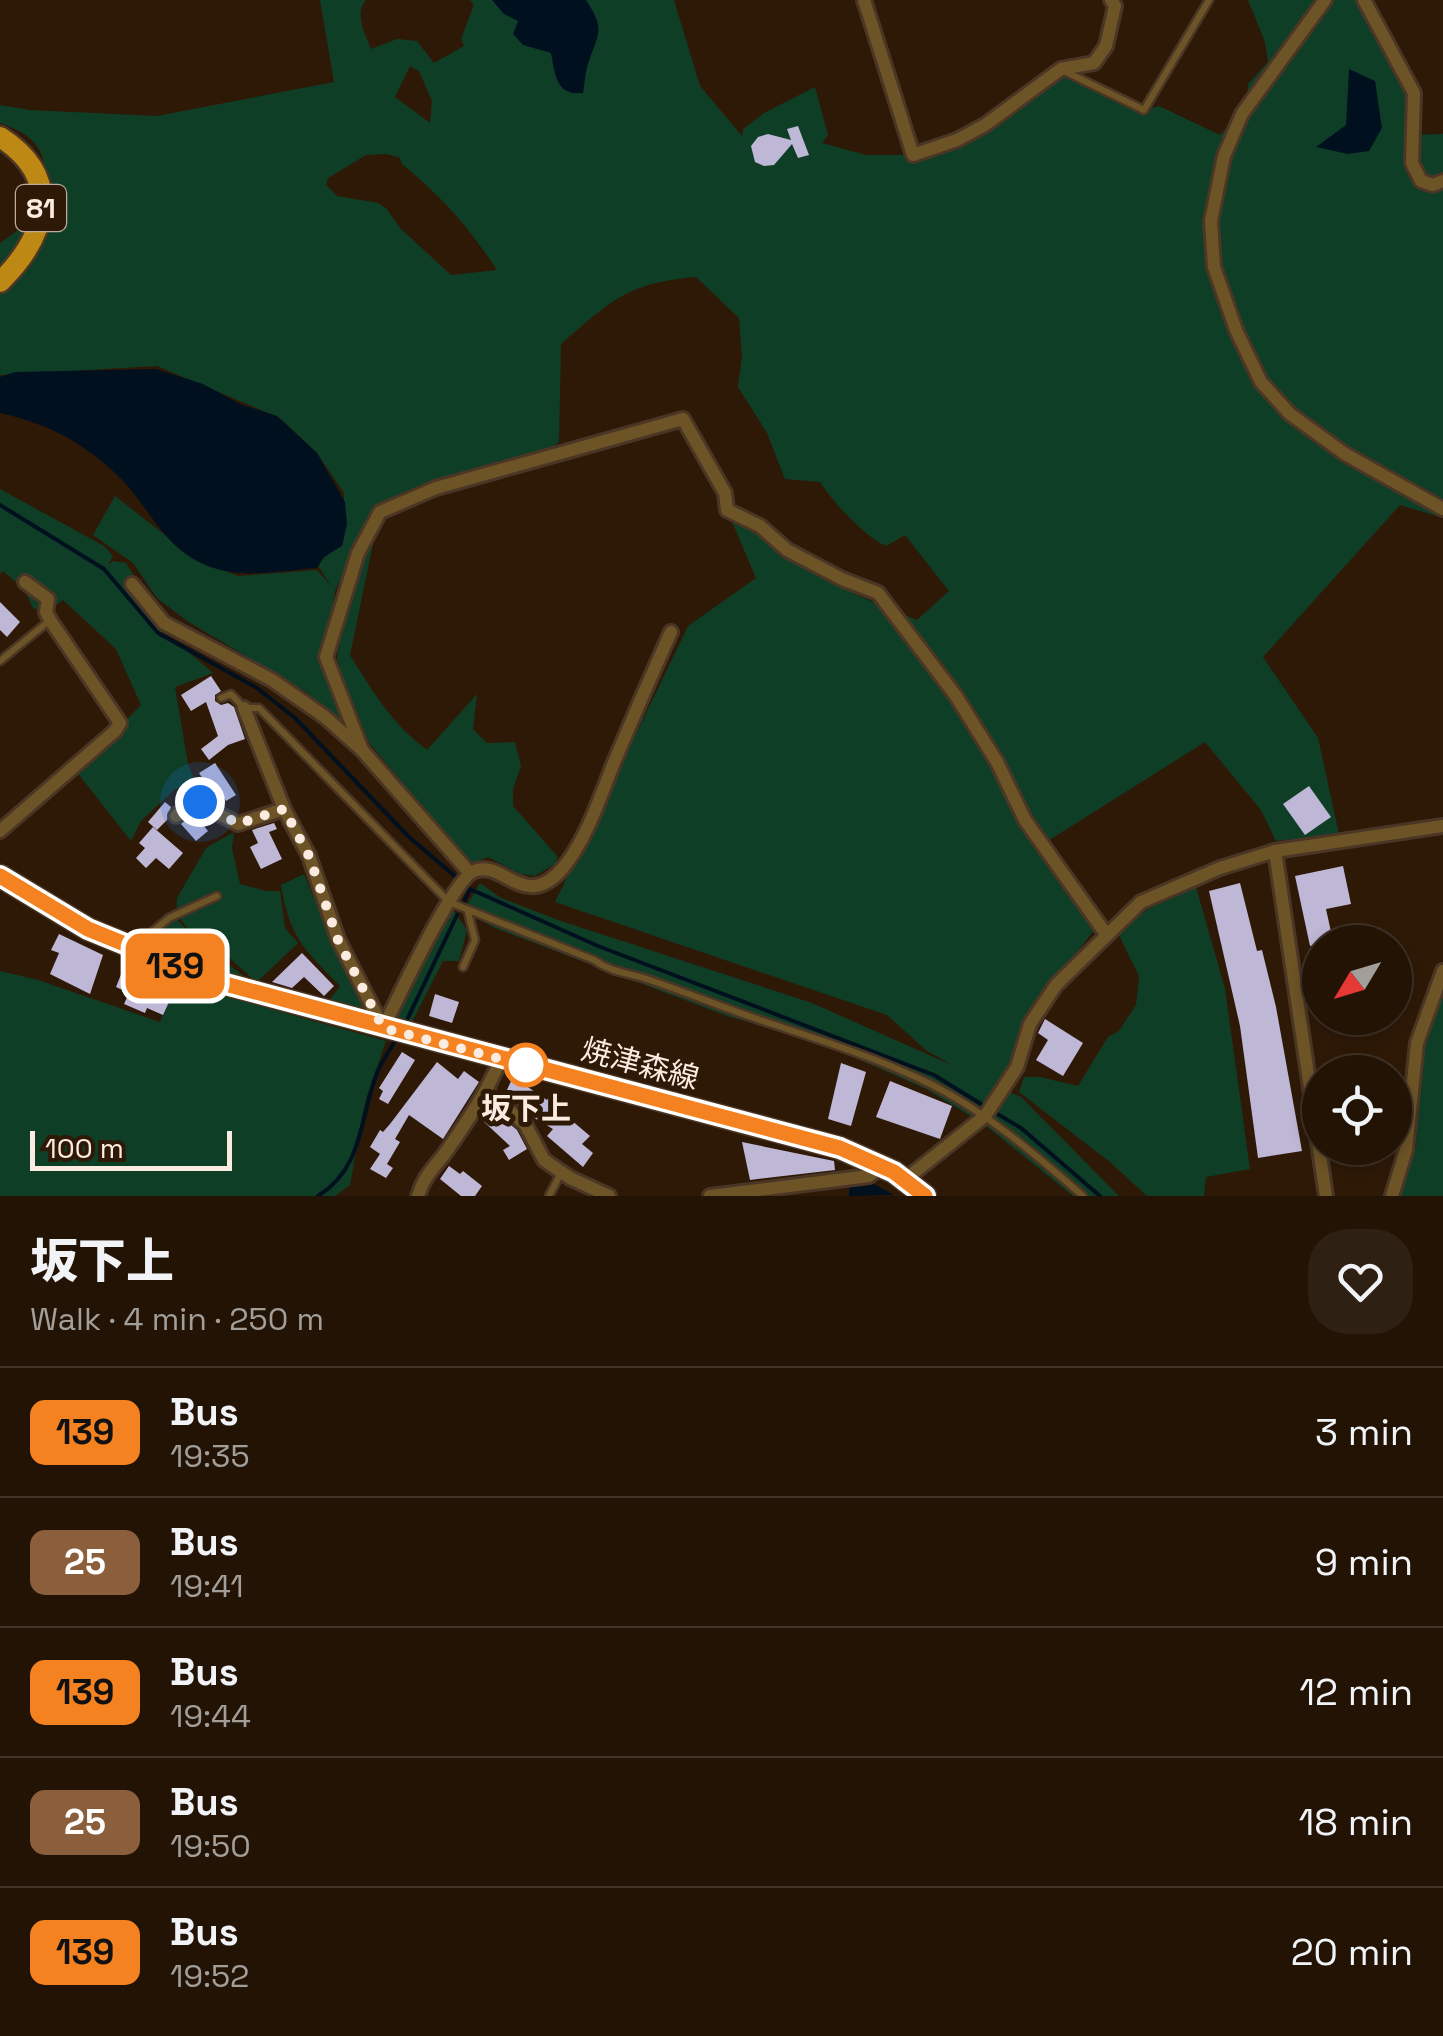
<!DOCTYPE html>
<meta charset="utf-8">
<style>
:root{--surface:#221305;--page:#2e2013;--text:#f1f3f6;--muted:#a29e9a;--line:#3f3227}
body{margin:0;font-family:"Space Grotesk","Noto Sans JP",sans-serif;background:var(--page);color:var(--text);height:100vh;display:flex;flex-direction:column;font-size:38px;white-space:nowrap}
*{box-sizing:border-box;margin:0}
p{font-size:32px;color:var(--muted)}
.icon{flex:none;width:55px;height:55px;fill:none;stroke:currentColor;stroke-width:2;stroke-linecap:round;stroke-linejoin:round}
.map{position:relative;height:1196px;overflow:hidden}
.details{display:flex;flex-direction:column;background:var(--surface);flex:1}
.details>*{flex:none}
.badge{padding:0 20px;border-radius:15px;font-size:35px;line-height:65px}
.needle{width:65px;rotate:232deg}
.controls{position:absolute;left:1302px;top:925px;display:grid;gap:20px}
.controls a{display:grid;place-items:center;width:110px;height:110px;border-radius:50%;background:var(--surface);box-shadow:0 5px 15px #0003,0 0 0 2px var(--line);font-size:50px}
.scale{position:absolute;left:30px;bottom:25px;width:202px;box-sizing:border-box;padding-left:10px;border:5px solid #fbebe0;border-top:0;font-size:28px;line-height:35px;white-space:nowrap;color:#fbebe0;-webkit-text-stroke:8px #2e1907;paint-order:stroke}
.you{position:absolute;width:50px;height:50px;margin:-25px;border:8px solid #fff;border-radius:50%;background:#1a73e8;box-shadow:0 0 0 15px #1a73e833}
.map>.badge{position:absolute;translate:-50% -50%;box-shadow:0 0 0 5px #fff}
.round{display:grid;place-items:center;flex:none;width:105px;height:105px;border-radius:40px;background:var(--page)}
.overview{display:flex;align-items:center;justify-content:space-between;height:170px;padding:0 30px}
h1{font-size:48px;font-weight:800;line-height:75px}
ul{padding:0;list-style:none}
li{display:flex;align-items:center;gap:30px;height:130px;padding:0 30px;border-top:2px solid var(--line)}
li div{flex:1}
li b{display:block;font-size:38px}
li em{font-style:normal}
li .badge{min-width:110px;font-weight:700;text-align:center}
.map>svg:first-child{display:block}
.green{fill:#0f3e27;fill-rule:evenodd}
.water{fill:#01101e}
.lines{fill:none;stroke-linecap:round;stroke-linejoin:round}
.stream{stroke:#01101e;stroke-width:4}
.building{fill:#bfb7d6}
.lane-casing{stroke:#4b3625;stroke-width:11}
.street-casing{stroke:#4b3625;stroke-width:18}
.primary-casing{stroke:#4b3625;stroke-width:25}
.lane{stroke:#6d5427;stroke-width:6}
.street{stroke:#6d5427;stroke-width:12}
.primary{stroke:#bd8813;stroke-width:20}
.line-casing{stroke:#fff;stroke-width:22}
.line{stroke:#f58220;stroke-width:15}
.walk{stroke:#fbebe0;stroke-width:10;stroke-dasharray:0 18}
.stop-dot{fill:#fff;stroke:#f58220;stroke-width:5}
.labels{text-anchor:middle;stroke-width:10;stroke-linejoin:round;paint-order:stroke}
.shield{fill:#2e1907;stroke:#beac9f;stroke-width:2.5}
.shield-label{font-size:28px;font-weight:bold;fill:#fbebe0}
.street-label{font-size:30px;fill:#fbebe0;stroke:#2e1907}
.stop-label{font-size:30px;font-weight:bold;fill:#fbebe0;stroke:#2e1907}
</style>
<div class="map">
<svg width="1443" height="1196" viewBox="0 0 1443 1196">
<rect width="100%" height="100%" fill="#2e1907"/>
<g class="green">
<path d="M320 0H366C354 13 365 34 371 49L397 39 417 41 434 63 464 46 461 39 474 5 470 0H674L700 86 742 136 743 129 764 113 815 87 828 135 822 143 866 155H913L985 125 1061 69 1144 110 1159 106 1220 135 1247 106 1248 84 1268 62 1265 42 1248 0H1360L1414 93 1413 135 1443 134V518L1400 505 1263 657 1318 738 1339 834 1276 841 1261 810 1205 742 1043 844 1095 929 1024 1020 1010 1063 996 1086 1021 1097 1119 1196H1073L985 1125 926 1089 822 1043 727 1016 495 928 477 918 467 905 480 883 501 898 558 920 812 1003 956 1067 927 1051 887 1015 555 902 688 626 756 578 727 510 854 594 917 620 949 591 905 535 886 546C864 536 833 502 820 482L785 479 767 433 738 387 742 356 739 318 696 277C627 283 612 300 561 344L559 442 534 460 373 512 335 591 326 657 338 683 344 724 306 692 187 621 157 598 133 563 93 535 115 496 197 560 238 576 317 570 331 586 317 564 344 540V493L317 453 280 418 157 366 0 375V243L41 214C48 168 52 140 0 123V105L30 110 157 116 334 82ZM410 66 419 71 432 101 430 123 395 97ZM386 154 399 157 402 164C443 198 468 226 497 270L451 275 400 228 386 208 378 203 337 196 326 185 328 178 366 155Z"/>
<path d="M0 489 104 546 113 556 108 565 113 561 126 563 151 604 162 634 177 642 213 673 175 687 188 764 199 792 176 788 141 821 131 841 76 771 141 705 116 649 63 600 46 612 33 608 24 589 3 571 0 574Z"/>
<path d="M379 515 350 655C373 692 392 724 427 750L477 694 473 729 487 743 515 742 521 766 513 789V806L558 857 555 864 535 876 520 874 488 857 471 864 369 743 341 673 337 657 341 629 360 569 364 541Z"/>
<path d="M234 832 232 848 240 884 266 891H280L285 928 298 943 257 982C248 975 240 968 233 961 214 941 172 932 177 898L206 848Z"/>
<path d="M304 874 339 959 369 1013 328 1002 340 986C304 949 290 938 281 885Z"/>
<path d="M1196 887 1225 989 1250 1169 1206 1177 1204 1196H1147L1110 1162 1019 1092 1024 1077H1040L1078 1086 1108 1037 1119 1031 1136 1005 1139 976 1118 933 1148 909Z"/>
<path d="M452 908 467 930 459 961H443L412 1022 394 1023Z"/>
<path d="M173 916 205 947 252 982 145 941Z"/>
<path d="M0 971 38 980 160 1022 176 983 386 1041 365 1102 350 1185 335 1196H0Z"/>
<path d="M1443 985V1196H1396L1416 1147 1421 1044Z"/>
</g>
<g class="water">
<path d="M492 0H586C605 29 599 32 589 61 585 71 585 83 583 93 556 96 555 75 551 53L523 45 513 34 518 21 504 14Z"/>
<path d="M1349 69 1375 81 1382 128 1369 151 1348 154 1316 147 1346 125Z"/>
<path d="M156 369 203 384 240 404 277 416 317 453 345 502 347 524 342 546 324 557 317 568C289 570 253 577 225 571 162 557 154 508 114 472 78 439 47 424 0 413V377L15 372Z"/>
<path d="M870 1182 894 1195 849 1196V1188Z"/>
</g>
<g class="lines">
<g class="stream">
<path d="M0 505 104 569 158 633 257 688 295 718 408 836 470 889 598 946 934 1075 986 1107"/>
<path d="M464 902 470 889"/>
<path d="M406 1022 457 915"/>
<path d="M994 1112 1021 1128 1100 1196"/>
<path d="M318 1196C364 1167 359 1119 377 1073 382 1061 390 1050 396 1039"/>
</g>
</g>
<g class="building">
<path d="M798 126 809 155 798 158 792 144 774 165 764 166 755 162 751 146 758 137 768 134 791 140 787 129Z"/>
<path d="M0 602 20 622 7 637 0 630Z"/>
<path d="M211 676 221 691 215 695V701L221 705 228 703 234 707 245 739 228 745 209 760 201 749 218 736 206 702 191 711 181 695Z"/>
<path d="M215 763 236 795 226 801 221 793 215 797 199 773Z"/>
<path d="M1309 786 1331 817 1305 835 1283 804Z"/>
<path d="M165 802 171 807 167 820 157 830 148 822Z"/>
<path d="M193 813 208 831 196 841 181 824Z"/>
<path d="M274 823 277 829 269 832 282 859 261 869 250 847 258 843 252 830Z"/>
<path d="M153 827 183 853 169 869 156 858 146 868 136 858 145 848 139 843Z"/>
<path d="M1343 866 1351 904 1326 909 1333 941 1310 946 1295 876Z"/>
<path d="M1240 883 1257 951 1262 950 1276 1007 1302 1151 1258 1158 1240 1026 1209 891Z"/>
<path d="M59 934 103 955 90 994 50 974 59 953 51 950Z"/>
<path d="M302 953 334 986 324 996 304 977 292 988 272 982Z"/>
<path d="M122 972 158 990 156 996 169 1002 163 1015 147 1008 145 1013 124 1004 129 993 116 987Z"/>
<path d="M435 994 459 1002 452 1023 429 1016Z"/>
<path d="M1045 1019 1083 1043 1063 1076 1036 1060 1048 1040 1038 1033Z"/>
<path d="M402 1052 415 1060 388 1104 379 1099 383 1091 379 1088Z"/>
<path d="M437 1062 458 1079 464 1071 479 1082 443 1139 409 1115 395 1139 400 1142 387 1164 393 1168 386 1178 370 1169 380 1154 370 1147 380 1130 383 1132 390 1124Z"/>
<path d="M841 1063 866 1072 851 1126 828 1119Z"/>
<path d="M513 1077 547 1100 549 1097 560 1103 557 1108 590 1136 582 1144 593 1153 583 1167 547 1136 553 1129 531 1116 505 1094Z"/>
<path d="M890 1081 952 1106 940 1139 876 1117Z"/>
<path d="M491 1108 517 1130 527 1149 509 1160 503 1150 510 1146 481 1119Z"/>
<path d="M742 1142 834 1161 835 1170 750 1180Z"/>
<path d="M449 1166 460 1174 463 1171 482 1186 475 1196H461L440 1179Z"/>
</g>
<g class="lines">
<g class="lane-casing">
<g id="lane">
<path d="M1062 70 1144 110 1209 0"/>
<path d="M0 661 49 621"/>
<path d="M221 698 231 694 244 708H259L449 902 594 960C612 973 630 973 650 980 691 994 731 1011 772 1024 823 1041 874 1057 922 1080 980 1107 1035 1154 1083 1196"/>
<path d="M138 944 169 918 217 896"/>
<path d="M463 967 475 940 468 912"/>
<path d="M549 1196 561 1173"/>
</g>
</g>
<g class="street-casing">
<g id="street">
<path d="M864 0 913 155 957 140 985 125 1061 69 1094 63 1106 46 1115 6 1111 0"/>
<path d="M1325 0 1242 114 1224 156 1211 221 1214 267 1236 330 1261 382 1290 414 1345 454 1443 509"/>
<path d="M1364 0 1414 93 1412 163 1421 181 1433 185 1443 181"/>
<path d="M132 584 164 623 272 680 325 717 362 750 469 872"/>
<path d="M244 708 284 809 309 856 338 939 382 1026"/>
<path d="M362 750 326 657 358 553 380 512 436 488 683 419 725 493 727 510 760 526 787 550 842 579 878 593 956 696 997 762 1025 820 1106 934"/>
<path d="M176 816 192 800 238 824 284 809"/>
<path d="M0 831 115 731 120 723 50 620 46 612 48 599 25 582"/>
<path d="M1275 851 1326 1196"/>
<path d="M383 1028C397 1001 453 879 474 871 504 859 524 913 563 868 586 840 600 798 613 765 632 720 651 676 671 632"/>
<path d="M487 1092 525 1124 544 1160 570 1178 609 1196"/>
<path d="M906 1179 985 1116 1017 1067 1030 1024 1056 985 1141 902 1220 868 1275 851 1443 826"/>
<path d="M418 1196C425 1173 435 1168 448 1149 468 1120 487 1092 501 1059"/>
<path d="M710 1196 869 1176 882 1166"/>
<path d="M1392 1196 1406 1150 1417 1043 1443 971"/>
</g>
</g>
<g class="primary-casing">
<g id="primary">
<path d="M0 137C64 178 47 236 0 282"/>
<path d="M0 876 88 929 218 982 840 1148 894 1172 925 1196"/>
</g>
</g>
<use href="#lane" class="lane"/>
<use href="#street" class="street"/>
<use href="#primary" class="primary"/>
</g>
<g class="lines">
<g class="line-casing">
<path id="line" d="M0 876 88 929 218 982 840 1148 894 1172 925 1196"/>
</g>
<use href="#line" class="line"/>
<path class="walk" d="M200 802 238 824 284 809 309 856 338 940 383 1028 539 1069 526 1065"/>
</g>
<circle class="stop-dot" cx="526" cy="1065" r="20"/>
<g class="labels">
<rect class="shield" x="16" y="185" width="50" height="46" rx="8"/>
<g class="shield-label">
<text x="41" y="218">81</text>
</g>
<g class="street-label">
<text transform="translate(640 1064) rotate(15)" y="10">焼津森線</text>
</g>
<g class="stop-label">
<text x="526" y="1119">坂下上</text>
</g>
</g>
</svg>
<div class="controls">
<a><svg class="needle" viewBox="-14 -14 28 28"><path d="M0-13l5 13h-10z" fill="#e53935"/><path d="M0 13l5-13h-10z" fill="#a29e9a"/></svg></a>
<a><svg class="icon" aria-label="locate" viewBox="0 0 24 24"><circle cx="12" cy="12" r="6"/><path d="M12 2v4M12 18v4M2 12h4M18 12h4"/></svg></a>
</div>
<div class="scale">100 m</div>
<div class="you" style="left:200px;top:802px"></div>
<b class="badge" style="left:175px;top:966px;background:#f58220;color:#111">139</b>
</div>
<section class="details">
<div class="overview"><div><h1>坂下上</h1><p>Walk · 4 min · 250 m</p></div><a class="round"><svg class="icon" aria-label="heart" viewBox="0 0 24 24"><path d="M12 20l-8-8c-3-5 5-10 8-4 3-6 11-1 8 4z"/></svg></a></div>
<ul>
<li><span class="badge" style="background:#f58220;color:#111">139</span><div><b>Bus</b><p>19:35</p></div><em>3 min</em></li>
<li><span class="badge" style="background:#8b5e3c;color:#fff">25</span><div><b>Bus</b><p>19:41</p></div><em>9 min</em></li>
<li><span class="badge" style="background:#f58220;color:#111">139</span><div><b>Bus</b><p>19:44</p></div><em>12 min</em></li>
<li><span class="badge" style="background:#8b5e3c;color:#fff">25</span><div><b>Bus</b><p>19:50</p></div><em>18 min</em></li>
<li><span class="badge" style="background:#f58220;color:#111">139</span><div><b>Bus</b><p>19:52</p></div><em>20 min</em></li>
</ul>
</section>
